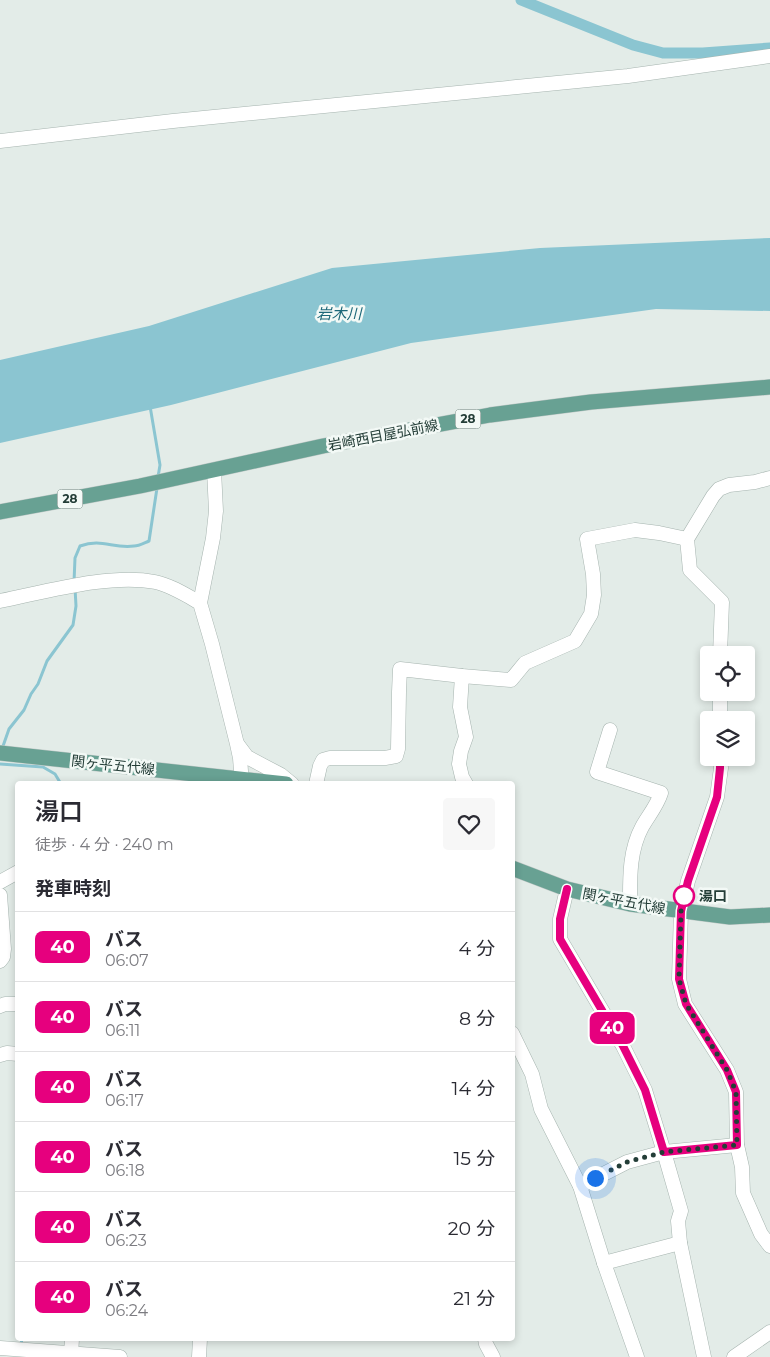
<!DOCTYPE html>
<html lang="ja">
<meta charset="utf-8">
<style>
:root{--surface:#fff;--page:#f7f7f7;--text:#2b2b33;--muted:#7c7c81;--line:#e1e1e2}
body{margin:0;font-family:Montserrat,"Noto Sans JP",sans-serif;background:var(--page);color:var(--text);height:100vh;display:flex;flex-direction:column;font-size:19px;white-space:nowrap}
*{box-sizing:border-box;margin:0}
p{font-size:16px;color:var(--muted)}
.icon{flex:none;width:28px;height:28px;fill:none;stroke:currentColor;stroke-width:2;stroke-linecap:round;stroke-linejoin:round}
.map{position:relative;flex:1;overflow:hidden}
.side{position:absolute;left:15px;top:781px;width:500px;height:560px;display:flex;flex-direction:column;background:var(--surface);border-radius:5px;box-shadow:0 2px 8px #0003}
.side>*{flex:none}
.badge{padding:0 10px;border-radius:8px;font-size:18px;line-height:32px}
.fabs{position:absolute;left:700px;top:646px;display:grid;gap:10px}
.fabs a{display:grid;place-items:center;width:55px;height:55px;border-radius:5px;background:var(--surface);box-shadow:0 2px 8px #0003;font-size:25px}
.you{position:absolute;width:25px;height:25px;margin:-12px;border:4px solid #fff;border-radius:50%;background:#1a73e8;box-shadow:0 0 0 8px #1a73e833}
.map>.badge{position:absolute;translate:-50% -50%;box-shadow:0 0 0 2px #fff}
h2{padding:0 20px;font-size:19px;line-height:45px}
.round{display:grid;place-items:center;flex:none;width:52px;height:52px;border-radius:5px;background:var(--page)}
.summary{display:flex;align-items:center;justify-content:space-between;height:85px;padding:0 20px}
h1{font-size:24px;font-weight:600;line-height:38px}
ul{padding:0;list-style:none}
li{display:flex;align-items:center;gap:15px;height:70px;padding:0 20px;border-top:1px solid var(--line)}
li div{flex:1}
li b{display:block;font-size:19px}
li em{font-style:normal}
li .badge{min-width:55px;font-weight:700;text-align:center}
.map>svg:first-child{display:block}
.water{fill:#8bc5d1}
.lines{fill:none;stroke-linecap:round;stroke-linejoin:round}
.stream{stroke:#8bc5d1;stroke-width:3}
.canal{stroke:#8bc5d1;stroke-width:11}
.minor-casing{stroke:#a6b4af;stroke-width:15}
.major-casing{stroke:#c1c9c7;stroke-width:16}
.minor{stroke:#fff;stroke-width:14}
.major{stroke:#68a193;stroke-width:15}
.line-casing{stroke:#fff;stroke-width:11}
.line{stroke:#e6007e;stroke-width:8}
.walk{stroke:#233d37;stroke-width:5;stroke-dasharray:0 9}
.stop-dot{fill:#fff;stroke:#e6007e;stroke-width:2.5}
.labels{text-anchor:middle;stroke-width:5;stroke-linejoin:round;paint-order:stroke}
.shield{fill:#f3f9f6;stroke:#617570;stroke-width:1}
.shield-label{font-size:12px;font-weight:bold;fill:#233d37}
.street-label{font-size:14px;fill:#233d37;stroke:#f3f9f6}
.stop-label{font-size:14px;font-weight:bold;fill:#233d37;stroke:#f3f9f6;text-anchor:start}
.water-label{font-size:15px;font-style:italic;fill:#1d6879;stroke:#f3f9f6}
</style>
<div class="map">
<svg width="770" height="1357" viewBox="0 0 770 1357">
<rect width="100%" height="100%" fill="#e3ece8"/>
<path class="water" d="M770 238V311L656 309 411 343 171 405 0 443V360L149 326 332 268 540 248Z"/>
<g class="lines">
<g class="stream">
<path d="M150 406 160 465 158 477"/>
<path d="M74 582 75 558 80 546C102 538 113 549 134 546 139 546 144 543 149 541L157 488"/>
<path d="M2 749 9 729 24 710 31 694 38 684 47 661 73 625 76 606 75 588"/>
<path d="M0 764 43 767 55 774 61 784"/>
<path d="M21 1344 22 1339"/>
</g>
<path class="canal" d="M521 0 633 45 663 53H703L770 48"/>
<g class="minor-casing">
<g id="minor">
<path d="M0 141 173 121 628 76 770 56"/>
<path d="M0 601C45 592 110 573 155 582 170 585 186 595 200 603L212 644 237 744 240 758 242 784"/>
<path d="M200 603 213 538 216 511 214 470"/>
<path d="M720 655 722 602 690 570 687 539 713 496 719 489 729 485 755 482 770 478"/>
<path d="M462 676 460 707 466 737 461 751 459 764 462 777 466 784"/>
<path d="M720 692V720"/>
<path d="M610 730 597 772 661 793C657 806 648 816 642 827 629 851 630 879 630 904"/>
<path d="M238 745 247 757 281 775 292 784"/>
<path d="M720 758 721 768 717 797 688 881 681 911 679 979 685 1004 727 1070 736 1092 737 1145 742 1167 743 1193 761 1234 770 1246"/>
<path d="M316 784 320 766 323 760 330 758H385L396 756 398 749 399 692 400 669 462 676 511 680 525 663 575 641 591 614 594 595 593 574 587 539 635 530 659 533 687 539"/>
<path d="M0 882 18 872"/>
<path d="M567 889 560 919V939L623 1046 645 1090 664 1152 681 1211 678 1221 680 1243 704 1357"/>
<path d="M0 895 4 949 3 957 0 961"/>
<path d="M0 1006 5 1004H18"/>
<path d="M512 1033 532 1074 541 1109 580 1186 604 1263 637 1357"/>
<path d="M0 1055 7 1053 18 1054"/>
<path d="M580 1186 627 1162 664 1152 737 1145"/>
<path d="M604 1263 680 1243"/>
<path d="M485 1339 486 1344 493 1357"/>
<path d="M0 1348 120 1357"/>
<path d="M71 1354 72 1339"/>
<path d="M199 1357 200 1339"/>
<path d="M734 1357 770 1332"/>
</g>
</g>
<g class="major-casing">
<g id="major">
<path d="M0 512 140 486 323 446 490 415 591 402 770 387"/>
<path d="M0 753 286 784"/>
<path d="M512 868 567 889 630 904 730 917 770 915"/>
</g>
</g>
<use href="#minor" class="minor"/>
<use href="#major" class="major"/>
</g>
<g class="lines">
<g class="line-casing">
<path id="line" d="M567 889 560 919V939L623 1046 645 1090 664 1152 737 1145 736 1092 727 1070 686 1004 679 979 681 911 688 881 717 797 720 768V758"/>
</g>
<use href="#line" class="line"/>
<path class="walk" d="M595 1178 627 1162 664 1152 737 1145 736 1092 727 1070 686 1004 679 979 681 911 684 896"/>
</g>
<circle class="stop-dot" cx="684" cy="896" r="10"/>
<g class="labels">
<g class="shield">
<rect x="455.5" y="409.5" width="25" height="19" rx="4"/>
<rect x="57.5" y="489.5" width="25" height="19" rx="4"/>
</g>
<g class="shield-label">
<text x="468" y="423">28</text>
<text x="70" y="503">28</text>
</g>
<g class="street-label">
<text transform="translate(383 435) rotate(-11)" y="5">岩崎西目屋弘前線</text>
<text transform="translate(113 765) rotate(6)" y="5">関ヶ平五代線</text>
<text transform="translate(624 901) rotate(11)" y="5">関ヶ平五代線</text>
</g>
<g class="stop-label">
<text x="699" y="901">湯口</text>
</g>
<g class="water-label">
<text x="339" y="319">岩木川</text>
</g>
</g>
</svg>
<div class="fabs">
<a><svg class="icon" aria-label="locate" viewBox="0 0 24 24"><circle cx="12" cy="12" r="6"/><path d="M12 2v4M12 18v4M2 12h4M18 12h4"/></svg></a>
<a><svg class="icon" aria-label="layers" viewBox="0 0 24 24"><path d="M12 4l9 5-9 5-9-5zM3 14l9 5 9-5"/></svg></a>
</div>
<div class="you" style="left:595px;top:1178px"></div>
<b class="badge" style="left:612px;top:1028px;background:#e6007e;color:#fff">40</b>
<section class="side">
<div class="summary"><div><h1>湯口</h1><p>徒歩 · 4 分 · 240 m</p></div><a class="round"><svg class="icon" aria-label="heart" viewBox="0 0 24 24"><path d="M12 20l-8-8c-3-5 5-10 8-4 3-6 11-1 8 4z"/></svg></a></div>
<h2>発車時刻</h2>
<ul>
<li><span class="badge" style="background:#e6007e;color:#fff">40</span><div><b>バス</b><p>06:07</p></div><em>4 分</em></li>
<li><span class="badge" style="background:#e6007e;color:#fff">40</span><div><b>バス</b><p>06:11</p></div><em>8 分</em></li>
<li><span class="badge" style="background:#e6007e;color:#fff">40</span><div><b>バス</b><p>06:17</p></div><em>14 分</em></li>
<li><span class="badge" style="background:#e6007e;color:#fff">40</span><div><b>バス</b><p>06:18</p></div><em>15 分</em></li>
<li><span class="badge" style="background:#e6007e;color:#fff">40</span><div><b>バス</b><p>06:23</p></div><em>20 分</em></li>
<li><span class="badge" style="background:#e6007e;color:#fff">40</span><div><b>バス</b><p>06:24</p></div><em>21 分</em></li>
</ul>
</section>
</div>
